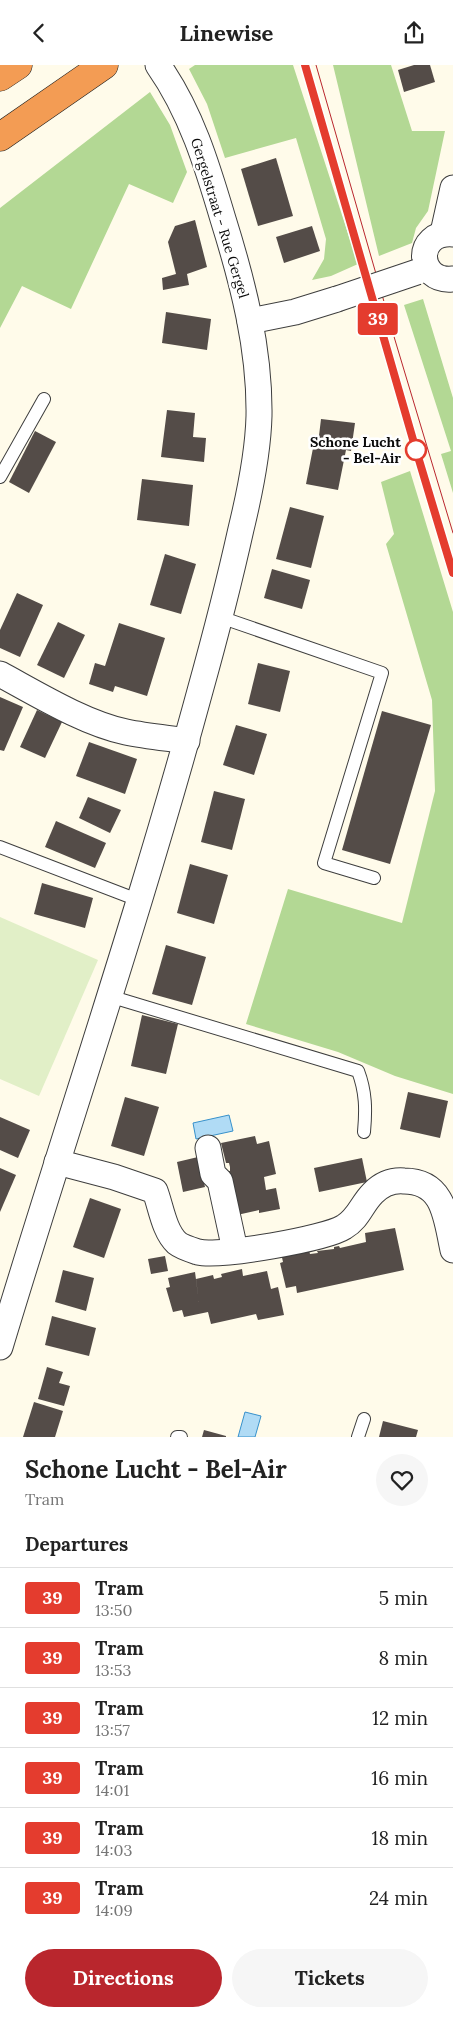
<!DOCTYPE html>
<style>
:root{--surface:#fff;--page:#f6f6f6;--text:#222;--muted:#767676;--line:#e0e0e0;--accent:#b9262d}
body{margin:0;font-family:Lora,serif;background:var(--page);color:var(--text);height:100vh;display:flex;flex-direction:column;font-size:19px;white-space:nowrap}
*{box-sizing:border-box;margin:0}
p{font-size:16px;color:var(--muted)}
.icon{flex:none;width:28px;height:28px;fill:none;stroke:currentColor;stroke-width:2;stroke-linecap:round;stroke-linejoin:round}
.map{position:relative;height:1372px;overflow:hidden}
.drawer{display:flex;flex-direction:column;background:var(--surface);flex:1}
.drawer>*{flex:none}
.badge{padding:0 10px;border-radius:4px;font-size:18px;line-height:32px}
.map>.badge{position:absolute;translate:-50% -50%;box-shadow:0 0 0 2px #fff}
h2{padding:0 25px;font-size:19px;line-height:45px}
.round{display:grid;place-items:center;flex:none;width:52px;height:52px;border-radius:26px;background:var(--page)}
.head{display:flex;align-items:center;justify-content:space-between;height:85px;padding:0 25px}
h1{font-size:24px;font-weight:700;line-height:38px}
.button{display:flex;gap:10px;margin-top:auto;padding:10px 25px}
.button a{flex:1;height:58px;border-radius:30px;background:var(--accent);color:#fff;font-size:20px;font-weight:700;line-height:58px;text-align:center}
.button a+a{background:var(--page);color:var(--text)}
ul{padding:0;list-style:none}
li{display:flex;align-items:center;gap:15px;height:60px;padding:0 25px;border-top:1px solid var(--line)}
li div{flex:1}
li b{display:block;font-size:19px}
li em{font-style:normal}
li .badge{min-width:55px;font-weight:700;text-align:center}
header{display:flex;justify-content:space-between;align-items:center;height:65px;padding:0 25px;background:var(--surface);font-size:22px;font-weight:700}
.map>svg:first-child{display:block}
.forest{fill:#b3d894}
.pitch{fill:#e1efc7}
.water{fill:#b0dbf5;stroke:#3791cb}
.building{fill:#544c48}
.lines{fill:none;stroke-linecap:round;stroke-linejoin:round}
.service-casing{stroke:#3e3e3e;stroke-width:14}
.minor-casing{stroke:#3e3e3e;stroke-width:27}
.motorway-casing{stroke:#1c1c1c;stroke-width:29}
.service{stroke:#fff;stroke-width:12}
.minor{stroke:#fff;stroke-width:25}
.motorway{stroke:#f39c54;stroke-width:28}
.tram{stroke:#b9262d;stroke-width:1}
.minor-bridge-casing{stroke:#3e3e3e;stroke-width:27;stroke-linecap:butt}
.minor-bridge{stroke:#fff;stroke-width:25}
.line-casing{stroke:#fff;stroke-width:11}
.line{stroke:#e43c2e;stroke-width:8}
.stop-dot{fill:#fff;stroke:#e43c2e;stroke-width:2.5}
.labels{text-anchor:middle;stroke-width:5;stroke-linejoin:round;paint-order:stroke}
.street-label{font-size:14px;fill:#0b0b0b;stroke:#fff}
.stop-label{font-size:14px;font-weight:bold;fill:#0b0b0b;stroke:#fff;text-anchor:end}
</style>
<header><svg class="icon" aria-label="back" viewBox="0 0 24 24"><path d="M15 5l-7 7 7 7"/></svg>Linewise<svg class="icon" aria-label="share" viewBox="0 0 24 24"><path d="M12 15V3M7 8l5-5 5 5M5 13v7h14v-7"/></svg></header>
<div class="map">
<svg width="453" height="1372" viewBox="0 0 453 1372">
<rect width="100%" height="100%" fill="#fffbea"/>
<g class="forest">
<path d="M195 0H293L358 199 331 211 312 215 324 194 326 174 296 73 225 93 207 39 189 4Z"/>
<path d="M333 0H391L412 66H445L428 146 416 163 412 178 379 191Z"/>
<path d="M150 27 170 60 187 107 173 138 129 119 71 244 22 221 0 263V143Z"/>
<path d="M423 234 453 333V428L441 389 451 386 404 240Z"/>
<path d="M410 406 453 547V1029L395 1011 338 987 246 959 288 824 402 858 435 726 432 635 386 479 394 469 381 417Z"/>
</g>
<path class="pitch" d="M0 852 98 895 39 1031 0 1014Z"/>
<g class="water">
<path d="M229 1050 233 1066 196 1074 193 1058Z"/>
<path d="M245 1347 261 1351 255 1372H238Z"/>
</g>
<g class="building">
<path d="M414 0H430L435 17 404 27 398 5Z"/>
<path d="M276 93 293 151 258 161 241 104Z"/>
<path d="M195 155 207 202 187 209 189 220 163 225 162 213 176 209 168 177 175 161Z"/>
<path d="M312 161 320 186 284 198 276 172Z"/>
<path d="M166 247 211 254 207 285 162 278Z"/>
<path d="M167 345 195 348 193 372 206 373 204 397 161 392Z"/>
<path d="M321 354 355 358 351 386 346 385 338 425 306 419 314 378 318 379Z"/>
<path d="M35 366 56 377 29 428 9 417Z"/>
<path d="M142 414 193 420 189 461 137 455Z"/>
<path d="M290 442 324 451 311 503 276 494Z"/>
<path d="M165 489 196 499 181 549 150 540Z"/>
<path d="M272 504 310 515 302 544 264 533Z"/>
<path d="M17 528 43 540 20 592 0 583V565Z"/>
<path d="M58 557 85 570 64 613 37 600Z"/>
<path d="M119 558 165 573 147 631 115 621 113 627 89 619 95 598 105 601Z"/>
<path d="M258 598 290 606 280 647 248 639Z"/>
<path d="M0 632 23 642 4 686 0 685Z"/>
<path d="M37 645 62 657 45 693 20 682Z"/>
<path d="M382 646 431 660 390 799 342 785Z"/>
<path d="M236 660 267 669 254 710 223 700Z"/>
<path d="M89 677 137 694 125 729 76 711Z"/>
<path d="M214 726 245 734 232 785 201 777Z"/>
<path d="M88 732 121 745 110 768 79 753Z"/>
<path d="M56 756 106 778 95 803 45 782Z"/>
<path d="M190 799 228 810 214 859 177 848Z"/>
<path d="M42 818 93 833 85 863 34 849Z"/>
<path d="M166 880 206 892 192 940 152 929Z"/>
<path d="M142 950 178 959 166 1009 131 1001Z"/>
<path d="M408 1027 448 1036 440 1073 400 1064Z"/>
<path d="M125 1032 159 1042 144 1091 111 1081Z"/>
<path d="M0 1052 30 1065 18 1093 0 1085Z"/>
<path d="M255 1071 257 1079 269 1076 276 1109 264 1112 266 1125 276 1123 280 1144 259 1148V1145L237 1150 228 1106H230V1102L229 1098H226L221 1078Z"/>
<path d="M198 1092 205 1122 183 1127 177 1097Z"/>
<path d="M362 1093 367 1117 319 1127 314 1103Z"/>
<path d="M0 1103 16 1110 0 1147Z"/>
<path d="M90 1133 121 1144 104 1193 73 1182Z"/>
<path d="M395 1163 404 1205 297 1228 296 1221 286 1223 280 1198 283 1197 281 1188 308 1182 310 1189 318 1188 317 1186 334 1184V1182L339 1181 340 1183 366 1177 365 1168Z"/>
<path d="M165 1191 168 1206 151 1209 148 1194Z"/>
<path d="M242 1204 243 1211 267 1206 271 1224 278 1222 284 1250 258 1255 256 1249 211 1259 208 1247 184 1252 182 1245 173 1247 166 1223 170 1222 168 1213 195 1207 199 1237 196 1214 213 1210 214 1214 222 1212 221 1209Z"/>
<path d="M63 1205 94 1213 86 1246 55 1237Z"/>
<path d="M52 1251 96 1263 89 1291 45 1280Z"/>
<path d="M47 1302 63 1307 59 1318 70 1321 64 1341 38 1334Z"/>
<path d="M34 1337 63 1346 55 1372H23Z"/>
<path d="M383 1356 418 1365 416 1372H379Z"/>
<path d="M204 1365 226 1371V1372H202Z"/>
</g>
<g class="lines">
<g class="service-casing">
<g id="service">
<path d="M0 412 44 334"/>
<path d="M220 552 382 608 324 798 374 813"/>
<path d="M0 782 138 835"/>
<path d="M109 931 358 1006C366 1027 366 1045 364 1067"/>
<path d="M177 1372H181"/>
<path d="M358 1372 364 1354"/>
</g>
</g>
<g class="minor-casing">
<g id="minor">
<path d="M443 168 453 123"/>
<path d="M453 169C414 166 416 218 453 214"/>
<path d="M250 256 295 247 337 234"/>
<path d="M0 609C37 629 84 658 126 667 145 671 166 673 187 676"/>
<path d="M208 1083 213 1109 220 1116 235 1185"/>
<path d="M57 1097 114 1112 155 1126C161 1142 164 1166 177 1178 182 1182 192 1185 198 1187 220 1192 325 1174 344 1162 359 1153 361 1140 373 1128 381 1120 392 1115 404 1116 445 1116 446 1154 453 1185"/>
<path d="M0 1282C66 1063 140 847 200 626 215 572 229 518 241 464 250 427 258 389 259 351 260 284 243 218 223 154 207 100 191 47 158 0"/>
</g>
</g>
<g class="motorway-casing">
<g id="motorway">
<path d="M0 12 18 0"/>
<path d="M0 72 104 0"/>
</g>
</g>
<use href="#service" class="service"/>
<use href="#minor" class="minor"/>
<use href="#motorway" class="motorway"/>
<g class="tram">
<path d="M305 0 416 385 453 508"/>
<path d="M316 0 395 275 453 468"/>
</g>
<g class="minor-bridge-casing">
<path id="minor-bridge" d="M337 234 417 207"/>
</g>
<use href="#minor-bridge" class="minor-bridge"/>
</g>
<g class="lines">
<g class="line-casing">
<path id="line" d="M305 0 416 385 453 508"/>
</g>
<use href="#line" class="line"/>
</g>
<circle class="stop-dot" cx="416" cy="385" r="10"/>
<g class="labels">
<g class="street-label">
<text transform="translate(220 153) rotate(73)" y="5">Gergelstraat - Rue Gergel</text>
</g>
<g class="stop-label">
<text x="401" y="382">Schone Lucht<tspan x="401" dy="16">- Bel-Air</tspan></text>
</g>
</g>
</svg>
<b class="badge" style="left:378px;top:254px;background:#e43c2e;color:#fff">39</b>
</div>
<section class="drawer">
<div class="head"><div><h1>Schone Lucht - Bel-Air</h1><p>Tram</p></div><a class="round"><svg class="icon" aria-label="heart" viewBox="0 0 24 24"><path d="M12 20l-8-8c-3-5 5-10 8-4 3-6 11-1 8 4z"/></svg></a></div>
<h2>Departures</h2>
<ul>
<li><span class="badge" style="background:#e43c2e;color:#fff">39</span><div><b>Tram</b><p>13:50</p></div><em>5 min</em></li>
<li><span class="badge" style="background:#e43c2e;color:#fff">39</span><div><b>Tram</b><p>13:53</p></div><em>8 min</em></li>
<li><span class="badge" style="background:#e43c2e;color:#fff">39</span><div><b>Tram</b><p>13:57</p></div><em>12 min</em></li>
<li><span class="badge" style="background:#e43c2e;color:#fff">39</span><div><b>Tram</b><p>14:01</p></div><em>16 min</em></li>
<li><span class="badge" style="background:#e43c2e;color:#fff">39</span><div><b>Tram</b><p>14:03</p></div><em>18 min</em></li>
<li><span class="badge" style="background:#e43c2e;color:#fff">39</span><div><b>Tram</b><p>14:09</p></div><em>24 min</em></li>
</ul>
<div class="button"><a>Directions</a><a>Tickets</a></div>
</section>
